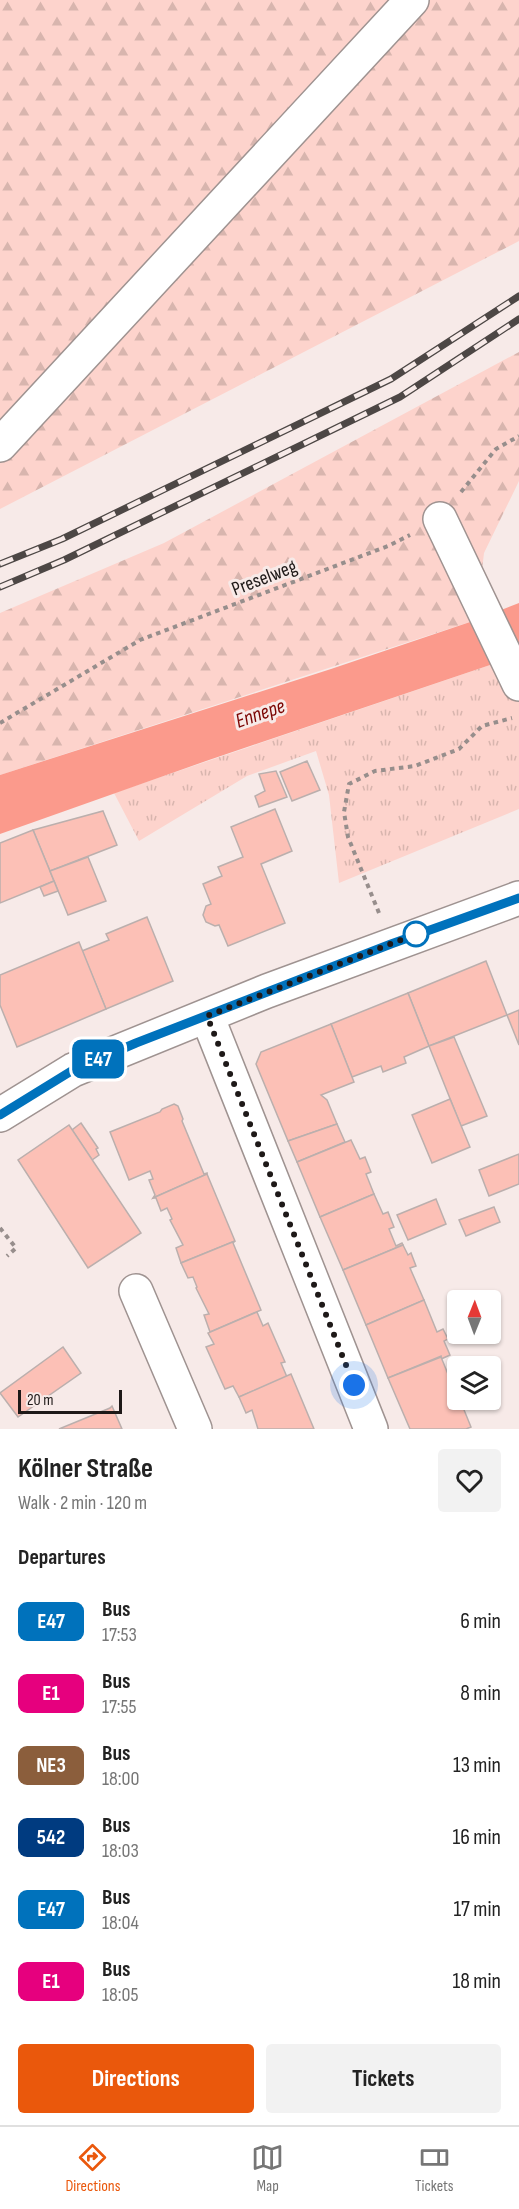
<!DOCTYPE html>
<meta charset="utf-8">
<style>
:root{--surface:#fff;--page:#f2f2f2;--text:#222;--muted:#767676;--line:#e0e0e0;--accent:#ea580c}
body{margin:0;font-family:"Sofia Sans Condensed",sans-serif;background:var(--page);color:var(--text);height:100vh;display:flex;flex-direction:column;font-size:22px;white-space:nowrap}
*{box-sizing:border-box;margin:0}
p{font-size:20px;color:var(--muted)}
.icon{flex:none;width:33px;height:33px;fill:none;stroke:currentColor;stroke-width:2;stroke-linecap:round;stroke-linejoin:round}
.map{position:relative;height:1429px;overflow:hidden}
.panel{display:flex;flex-direction:column;background:var(--surface);flex:1}
.panel>*{flex:none}
.badge{padding:0 12px;border-radius:9px;font-size:21px;line-height:39px}
.needle{width:39px;rotate:1deg}
.tools{position:absolute;left:447px;top:1290px;display:grid;gap:12px}
.tools a{display:grid;place-items:center;width:54px;height:54px;border-radius:6px;background:var(--surface);box-shadow:0 2px 4px #0004;font-size:30px}
.scale{position:absolute;left:18px;bottom:15px;width:104px;box-sizing:border-box;padding-left:6px;border:3px solid #1e1918;border-top:0;font-size:16px;line-height:21px;white-space:nowrap;color:#1e1918;-webkit-text-stroke:4px #f7eae8;paint-order:stroke}
.you{position:absolute;width:30px;height:30px;margin:-15px;border:4px solid #fff;border-radius:50%;background:#1a73e8;box-shadow:0 0 0 9px #1a73e833}
.map>.badge{position:absolute;translate:-50% -50%;box-shadow:0 0 0 3px #fff}
h2{padding:0 18px;font-size:22px;line-height:54px}
.round{display:grid;place-items:center;flex:none;width:63px;height:63px;border-radius:6px;background:var(--page)}
.overview{display:flex;align-items:center;justify-content:space-between;height:102px;padding:0 18px}
h1{font-size:28px;font-weight:700;line-height:45px}
.primary-button{display:flex;gap:12px;margin-top:auto;padding:12px 18px}
.primary-button a{flex:1;height:69px;border-radius:6px;background:var(--accent);color:#fff;font-size:24px;font-weight:700;line-height:69px;text-align:center}
.primary-button a+a{background:var(--page);color:var(--text)}
ul{padding:0;list-style:none}
li{display:flex;align-items:center;gap:18px;height:72px;padding:0 18px}
li div{flex:1}
li b{display:block;font-size:22px}
li em{font-style:normal}
li .badge{min-width:66px;font-weight:700;text-align:center}
.tab-bar{display:flex;justify-content:space-around;align-items:center;height:84px;border-top:2px solid var(--line);background:var(--surface);font-size:16px;color:var(--muted)}
.tab-bar a{display:grid;justify-items:center;gap:3px}
.tab-bar .current{color:var(--accent)}
.map>svg:first-child{display:block}
.grass{fill:url(#grass-tufts)}
.forest{fill:url(#forest-firs)}
.water{fill:#fb9a8c}
.building{fill:#fcc0b6;stroke:#bbafad;stroke-width:1.5}
.lines{fill:none;stroke-linecap:round;stroke-linejoin:round}
.minor-casing{stroke:#9f9391;stroke-width:36}
.major-casing{stroke:#9f9391;stroke-width:36}
.path{stroke:#978e8c;stroke-width:4;stroke-dasharray:4.5 4.5;stroke-linecap:butt}
.minor{stroke:#fff;stroke-width:33}
.major{stroke:#fff;stroke-width:33}
.rail-casing{stroke:#4d4745;stroke-width:7}
.rail{stroke:#f7eae8;stroke-width:4.5;stroke-dasharray:14;stroke-linecap:butt}
.line-casing{stroke:#fff;stroke-width:14}
.line{stroke:#0072bc;stroke-width:9}
.walk{stroke:#1e1918;stroke-width:6;stroke-dasharray:0 10.8}
.stop-dot{fill:#fff;stroke:#0072bc;stroke-width:3}
.labels{text-anchor:middle;stroke-width:6;stroke-linejoin:round;paint-order:stroke}
.street-label{font-size:20px;fill:#1e1918;stroke:#f7eae8}
.water-label{font-size:21px;font-style:italic;fill:#7b0402;stroke:#f7eae8}
</style>
<div class="map">
<svg width="519" height="1429" viewBox="0 0 519 1429">
<defs>
<pattern id="grass-tufts" width="24" height="20" patternUnits="userSpaceOnUse" patternTransform="scale(1.5)"><rect width="24" height="20" fill="#fdd3cc"/><path d="M3 7l-1-3M5 7V3M7 7l1-3M15 17l-1-3M17 17v-4M19 17l1-3" fill="none" stroke="#d8b5ae"/></pattern>
<pattern id="forest-firs" width="22" height="20" patternUnits="userSpaceOnUse" patternTransform="scale(1.5)"><rect width="22" height="20" fill="#fdd3cc"/><path d="M5 1l3.5 6h-7zM16 11l3.5 6h-7z" fill="#d8b5ae"/></pattern>
</defs>
<rect width="100%" height="100%" fill="#f7eae8"/>
<path class="grass" d="M493 664 519 684V809L339 883 329 795 316 751 247 776 139 841 114 793Z"/>
<g class="forest">
<path d="M0 0H409L0 441Z"/>
<path d="M416 0H519V241L0 509V452Z"/>
<path d="M519 352V481L484 553 476 620 0 775V613L164 543Z"/>
</g>
<path class="water" d="M519 603V650L493 664 206 761 0 834V775L331 669 476 620Z"/>
<g class="building">
<path d="M307 761 320 790 292 801 280 772Z"/>
<path d="M276 771 287 797 259 807 255 796 265 791 259 774Z"/>
<path d="M275 809 292 851 261 864 285 923 228 946 219 925 215 926 206 922 203 915 206 906 211 904 203 884 222 876 218 867 243 857 231 827Z"/>
<path d="M103 811 117 845 50 871 33 830Z"/>
<path d="M33 830 54 881 0 903V843Z"/>
<path d="M88 857 106 901 68 915 50 871Z"/>
<path d="M54 881 58 891 44 896 40 887Z"/>
<path d="M147 917 173 981 106 1009 82 951 109 940 106 934Z"/>
<path d="M79 942 106 1009 17 1047 0 1005V975Z"/>
<path d="M486 961 507 1015 429 1046 408 993Z"/>
<path d="M408 993 429 1046 404 1057 406 1063 383 1072 381 1066 352 1077 331 1024Z"/>
<path d="M519 1010V1045L507 1015Z"/>
<path d="M331 1024 354 1082 321 1095 327 1100 337 1124 288 1141 256 1064 261 1052Z"/>
<path d="M454 1037 487 1116 461 1126 429 1046Z"/>
<path d="M450 1099 470 1147 432 1163 412 1115Z"/>
<path d="M174 1104 178 1106 183 1119 182 1121 204 1174 207 1173V1174L153 1198 155 1195 149 1180 153 1179 150 1171 129 1180 110 1132 160 1112 162 1109Z"/>
<path d="M81 1123 98 1148 96 1149 99 1155 92 1160 72 1130Z"/>
<path d="M337 1124 345 1142 297 1162 288 1141Z"/>
<path d="M69 1125 141 1233 88 1268 18 1160Z"/>
<path d="M351 1140 360 1159 365 1157 371 1172 366 1174 374 1194 320 1217 297 1162Z"/>
<path d="M519 1154V1184L489 1196 479 1170Z"/>
<path d="M207 1174 235 1241 181 1263 176 1248 183 1245 170 1220 172 1219 167 1208 161 1211 156 1198H153Z"/>
<path d="M374 1194 383 1214 388 1212 394 1227 389 1229 396 1246 402 1243 403 1245 343 1270 320 1217Z"/>
<path d="M436 1199 446 1224 408 1240 397 1215Z"/>
<path d="M494 1207 500 1222 466 1236 459 1220Z"/>
<path d="M235 1241 233 1243 261 1310 210 1332 204 1315 209 1314 196 1288 197 1287 193 1277 188 1278 181 1263Z"/>
<path d="M403 1245 408 1255 411 1253 416 1266 410 1268 424 1300 366 1325 343 1270Z"/>
<path d="M424 1300 437 1332 443 1329 448 1339 444 1341 450 1355 441 1359V1356L388 1378 366 1325Z"/>
<path d="M257 1312 263 1326 268 1323 285 1362 281 1363 287 1377 239 1397 233 1386 225 1389 206 1347 214 1344 208 1333Z"/>
<path d="M63 1347 81 1373 18 1417 0 1393Z"/>
<path d="M441 1357 450 1379 457 1376 458 1400H460L471 1427 466 1429H410L388 1378Z"/>
<path d="M291 1374 314 1429H258L252 1410 246 1413 239 1397Z"/>
<path d="M112 1406 122 1429H59L110 1408Z"/>
</g>
<g class="lines">
<g class="minor-casing">
<g id="minor">
<path d="M0 445 412 0"/>
<path d="M440 519 519 684"/>
<path d="M207 1016 371 1429"/>
<path d="M136 1291 195 1429"/>
</g>
</g>
<g class="major-casing">
<path id="major" d="M0 1115 73 1070 267 991 519 898"/>
</g>
<g class="path">
<path d="M461 492 496 449 519 436"/>
<path d="M0 723 140 640 388 546 410 535"/>
<path d="M379 913 348 837 344 812 349 784 375 771 415 766 459 749 482 726 512 718"/>
<path d="M0 1228 16 1248 7 1256"/>
</g>
<use href="#minor" class="minor"/>
<use href="#major" class="major"/>
<g class="rail-casing">
<g id="rail">
<path d="M0 564 62 539 391 379 519 296"/>
<path d="M0 587 64 560 400 397 519 319"/>
</g>
</g>
<use href="#rail" class="rail"/>
</g>
<g class="lines">
<g class="line-casing">
<path id="line" d="M0 1115 73 1070 136 1043 391 944 519 898"/>
</g>
<use href="#line" class="line"/>
<path class="walk" d="M354 1385 207 1016 416 934"/>
</g>
<circle class="stop-dot" cx="416" cy="934" r="12"/>
<g class="labels">
<g class="street-label">
<text transform="translate(264 577) rotate(-21)" y="7">Preselweg</text>
</g>
<g class="water-label">
<text transform="translate(260 713) rotate(-19)" y="7">Ennepe</text>
</g>
</g>
</svg>
<div class="tools">
<a><svg class="needle" viewBox="-14 -14 28 28"><path d="M0-13l5 13h-10z" fill="#e53935"/><path d="M0 13l5-13h-10z" fill="#767676"/></svg></a>
<a><svg class="icon" aria-label="layers" viewBox="0 0 24 24"><path d="M12 4l9 5-9 5-9-5zM3 14l9 5 9-5"/></svg></a>
</div>
<div class="scale">20 m</div>
<div class="you" style="left:354px;top:1385px"></div>
<b class="badge" style="left:98px;top:1059px;background:#0072bc;color:#fff">E47</b>
</div>
<section class="panel">
<div class="overview"><div><h1>Kölner Straße</h1><p>Walk · 2 min · 120 m</p></div><a class="round"><svg class="icon" aria-label="heart" viewBox="0 0 24 24"><path d="M12 20l-8-8c-3-5 5-10 8-4 3-6 11-1 8 4z"/></svg></a></div>
<h2>Departures</h2>
<ul>
<li><span class="badge" style="background:#0072bc;color:#fff">E47</span><div><b>Bus</b><p>17:53</p></div><em>6 min</em></li>
<li><span class="badge" style="background:#e6007e;color:#fff">E1</span><div><b>Bus</b><p>17:55</p></div><em>8 min</em></li>
<li><span class="badge" style="background:#8b5e3c;color:#fff">NE3</span><div><b>Bus</b><p>18:00</p></div><em>13 min</em></li>
<li><span class="badge" style="background:#003b80;color:#fff">542</span><div><b>Bus</b><p>18:03</p></div><em>16 min</em></li>
<li><span class="badge" style="background:#0072bc;color:#fff">E47</span><div><b>Bus</b><p>18:04</p></div><em>17 min</em></li>
<li><span class="badge" style="background:#e6007e;color:#fff">E1</span><div><b>Bus</b><p>18:05</p></div><em>18 min</em></li>
</ul>
<div class="primary-button"><a>Directions</a><a>Tickets</a></div>
</section>
<nav class="tab-bar">
<a class="current"><svg class="icon" aria-label="directions" viewBox="0 0 24 24"><path d="M12 3l9 9-9 9-9-9zM9 14v-3h6M13 9l2 2-2 2"/></svg>Directions</a>
<a><svg class="icon" aria-label="map" viewBox="0 0 24 24"><path d="M3 6l6-2 6 2 6-2v14l-6 2-6-2-6 2zM9 4v14M15 6v14"/></svg>Map</a>
<a><svg class="icon" aria-label="tickets" viewBox="0 0 24 24"><path d="M3 7h18v10H3zM15 7v10"/></svg>Tickets</a>
</nav>
